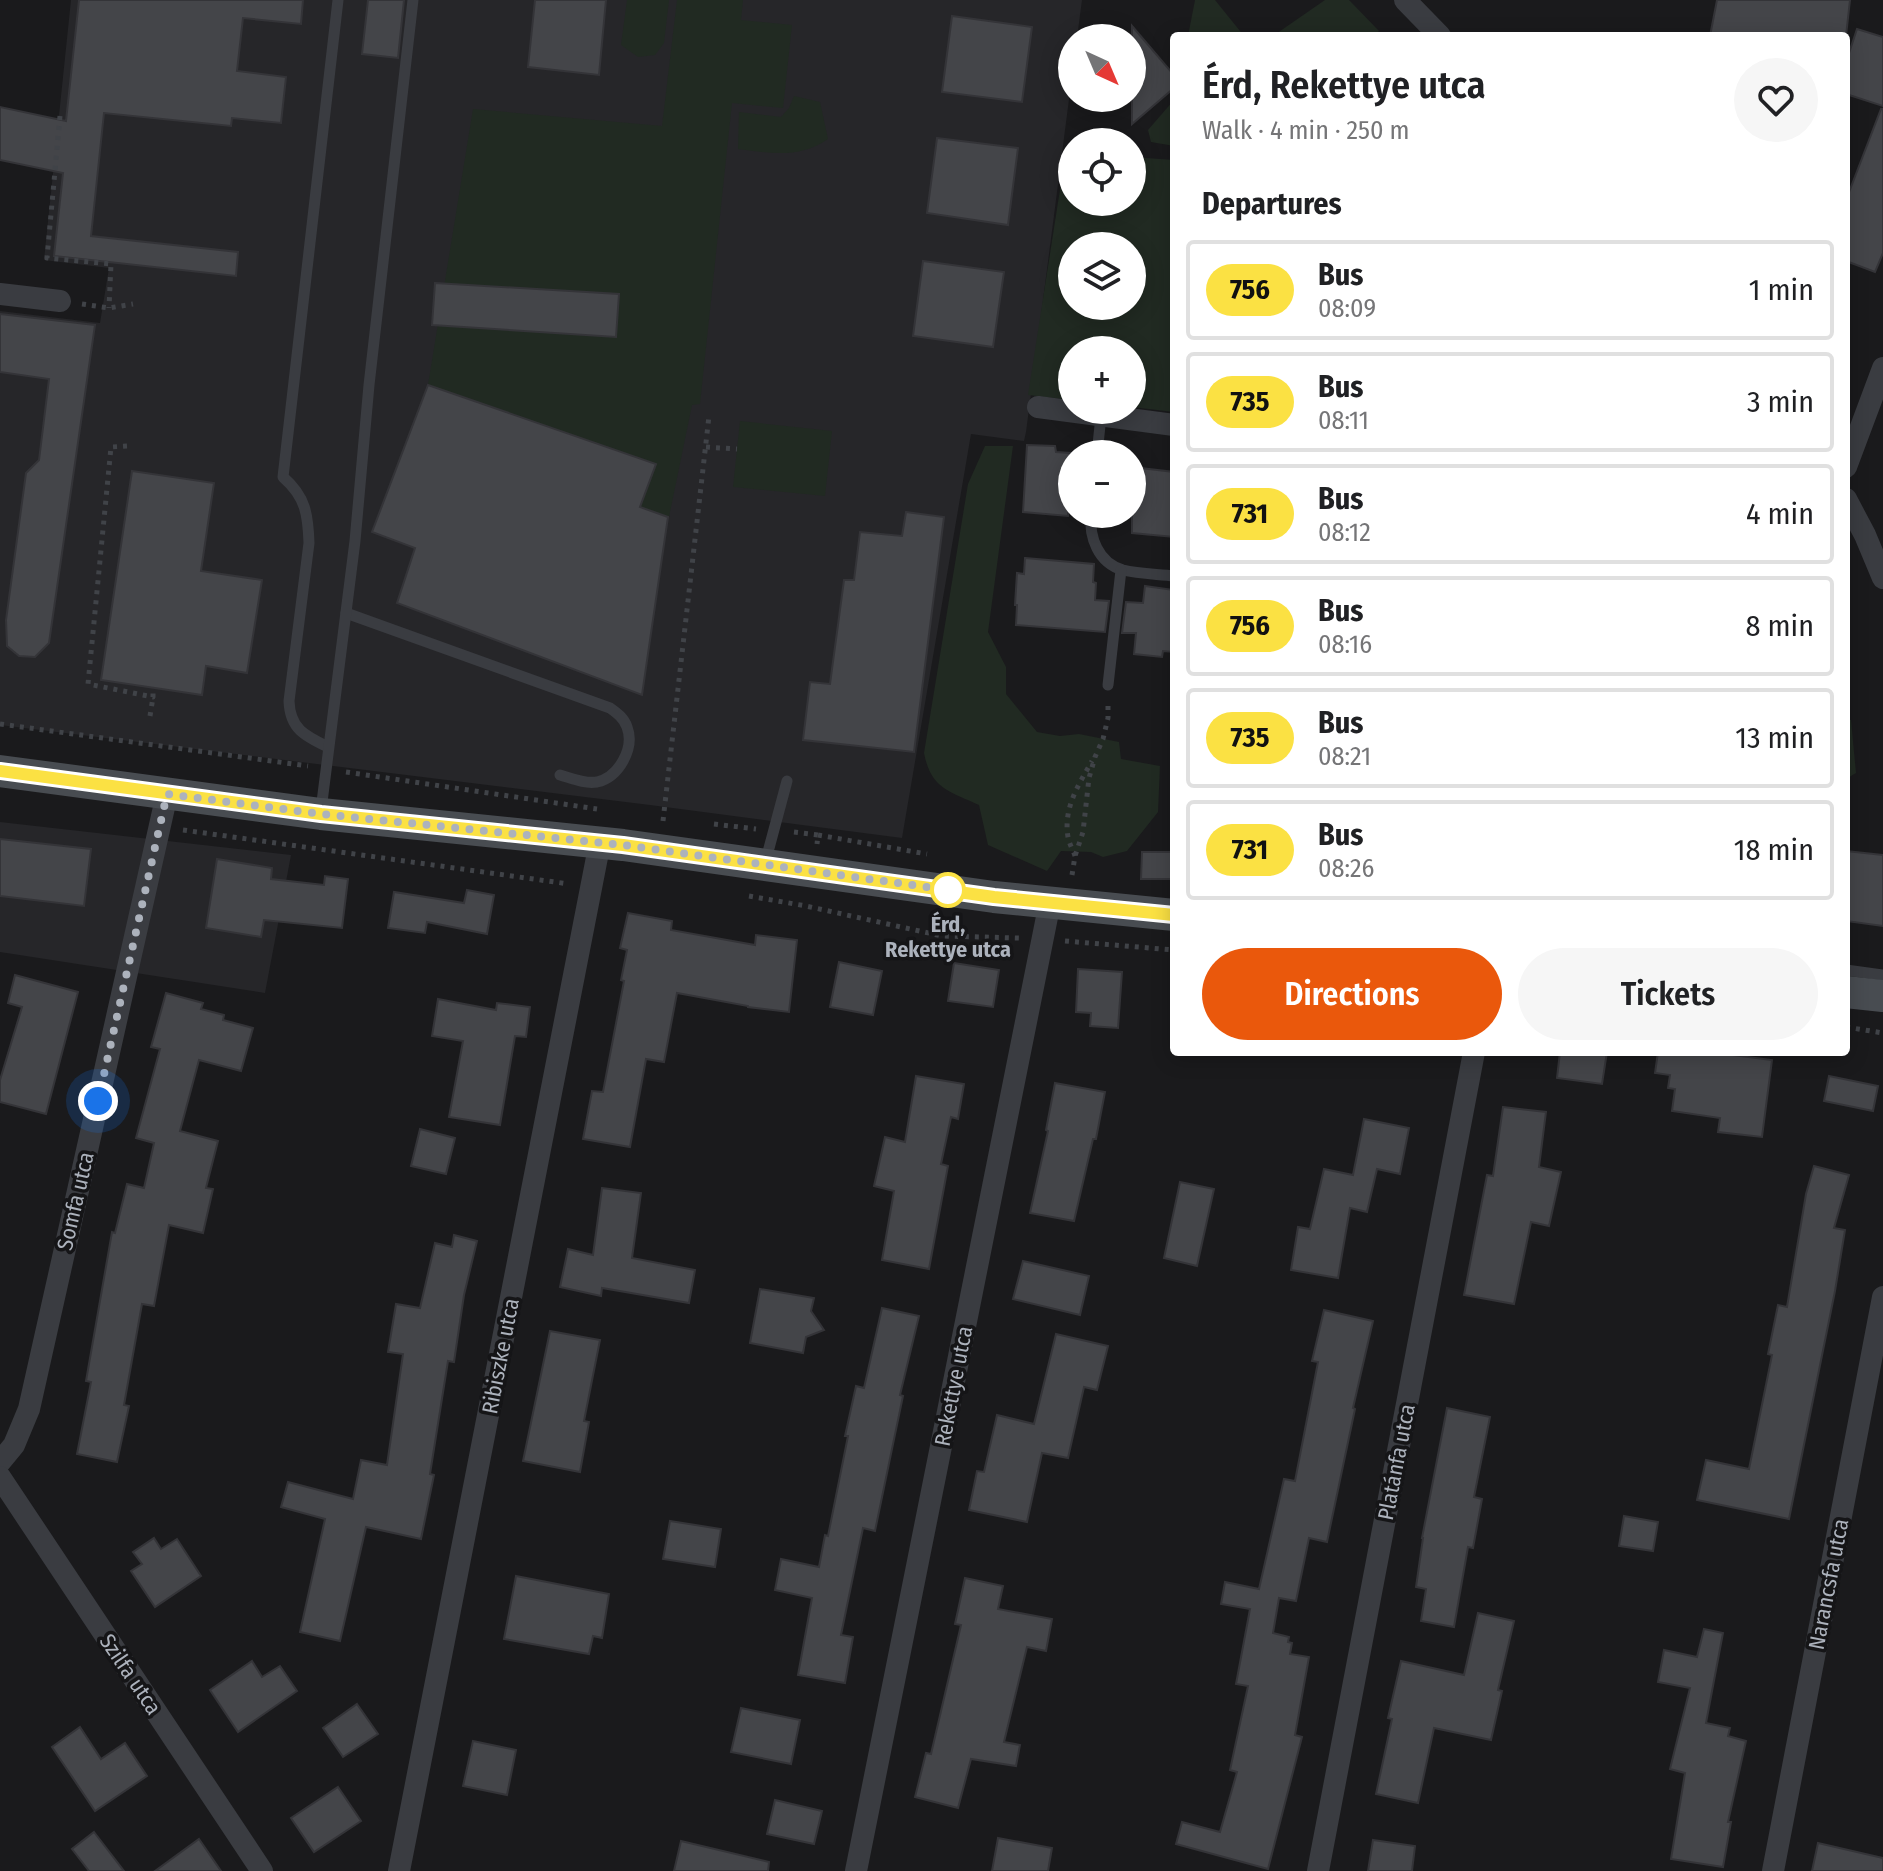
<!DOCTYPE html>
<meta charset="utf-8">
<style>
:root{--surface:#fff;--page:#f6f6f6;--text:#202124;--muted:#757577;--line:#e0e0e0;--accent:#ea580c}
body{margin:0;font-family:"Fira Sans Condensed",sans-serif;background:var(--page);color:var(--text);height:100vh;display:flex;flex-direction:column;font-size:30px;white-space:nowrap}
*{box-sizing:border-box;margin:0}
p{font-size:26px;color:var(--muted)}
.icon{flex:none;width:44px;height:44px;fill:none;stroke:currentColor;stroke-width:2;stroke-linecap:round;stroke-linejoin:round}
.map{position:relative;flex:1;overflow:hidden}
.drawer{position:absolute;left:1170px;top:32px;width:680px;height:1024px;display:flex;flex-direction:column;background:var(--surface);border-radius:8px;box-shadow:0 4px 20px #0003}
.drawer>*{flex:none}
.badge{padding:0 16px;border-radius:26px;font-size:28px;line-height:52px}
.needle{width:52px;rotate:136deg}
.tools{position:absolute;left:1058px;top:24px;display:grid;gap:16px}
.tools a{display:grid;place-items:center;width:88px;height:88px;border-radius:50%;background:var(--surface);box-shadow:0 4px 20px #0003;font-size:40px}
.you{position:absolute;width:40px;height:40px;margin:-20px;border:6px solid #fff;border-radius:50%;background:#1a73e8;box-shadow:0 0 0 12px #1a73e833}
.map>.badge{position:absolute;translate:-50% -50%;box-shadow:0 0 0 4px #fff}
h2{padding:0 32px;font-size:30px;line-height:72px}
.round{display:grid;place-items:center;flex:none;width:84px;height:84px;border-radius:42px;background:var(--page)}
.head{display:flex;align-items:center;justify-content:space-between;height:136px;padding:0 32px}
h1{font-size:38px;font-weight:600;line-height:60px}
.primary-button{display:flex;gap:16px;margin-top:auto;padding:16px 32px}
.primary-button a{flex:1;height:92px;border-radius:48px;background:var(--accent);color:#fff;font-size:32px;font-weight:600;line-height:92px;text-align:center}
.primary-button a+a{background:var(--page);color:var(--text)}
ul{padding:0;list-style:none}
li{display:flex;align-items:center;gap:24px;height:100px;margin:0 16px 12px;padding:0 16px;border:4px solid var(--line);border-radius:8px}
li div{flex:1}
li b{display:block;font-size:30px}
li em{font-style:normal}
li .badge{min-width:88px;font-weight:700;text-align:center}
.map>svg:first-child{display:block}
.built{fill:#262629}
.green{fill:#212a22;fill-rule:evenodd}
.building{fill:#444549;stroke:#343438;stroke-width:2}
.lines{fill:none;stroke-linecap:round;stroke-linejoin:round}
.path{stroke:#404348;stroke-width:5;stroke-dasharray:4 6;stroke-linecap:butt}
.service{stroke:#3a3c41;stroke-width:11}
.minor{stroke:#3a3c41;stroke-width:22}
.secondary{stroke:#484c51;stroke-width:32}
.line-casing{stroke:#fff;stroke-width:18}
.line{stroke:#fbe143;stroke-width:12}
.walk{stroke:#acb2bc;stroke-width:8;stroke-dasharray:0 14.4}
.stop-dot{fill:#fff;stroke:#fbe143;stroke-width:4}
.labels{text-anchor:middle;stroke-width:7;stroke-linejoin:round;paint-order:stroke}
.stop-label{font-size:22px;font-weight:bold;fill:#acb2bc;stroke:#151517}
.street-label{font-size:22px;fill:#acb2bc;stroke:#151517}
</style>
<div class="map">
<svg width="1883" height="1871" viewBox="0 0 1883 1871">
<rect width="100%" height="100%" fill="#1a1a1c"/>
<g class="built">
<path d="M71 0H1082L1077 38H1072V76L1026 432 1024 441 971 434 902 838 650 805 0 725V311L100 323 109 268 44 260Z"/>
<path d="M0 822 291 855 265 993 0 952Z"/>
</g>
<g class="green">
<path d="M627 0H669L664 43 655 55 638 57 621 45Z"/>
<path d="M677 0H743L741 20 792 25 783 108 732 103 700 404 692 405 669 517 640 507 655 464 428 385 473 109 662 126Z"/>
<path d="M1195 0H1215L1244 36H1188Z"/>
<path d="M1325 0H1349L1379 31 1373 36H1273Z"/>
<path d="M794 96 820 102 828 139C799 159 771 153 738 149L739 112 781 117 789 108Z"/>
<path d="M1174 100V146L1151 142 1148 130Z"/>
<path d="M1066 151 1072 152V202H1132V157L1174 160V412L1132 407V350H1072V400L1028 395ZM1072 246H1132V306H1072Z"/>
<path d="M740 421 832 431 825 496 733 487Z"/>
<path d="M985 446H1013L988 632 1006 667V694L1037 732 1060 736 1079 734 1119 742 1121 759 1160 766 1158 812 1127 851 1103 857 1091 852 1061 851 1047 871 988 845 979 805C949 791 931 789 924 753L968 484Z"/>
<path d="M1846 719 1851 720 1856 773 1846 779Z"/>
</g>
<g class="building">
<path d="M79 0H303L301 24 243 18 237 71 286 77 281 123 232 118 231 126 104 113 91 236 238 252 236 276 54 256 63 173 0 160V107L66 121Z"/>
<path d="M368 0H404L398 58 362 54Z"/>
<path d="M535 0H606L599 75 528 67Z"/>
<path d="M1717 0H1850L1846 36H1710Z"/>
<path d="M952 16 1032 27 1022 102 942 92Z"/>
<path d="M1132 26 1174 75V88L1132 124Z"/>
<path d="M1857 29 1883 37V106L1846 94V62Z"/>
<path d="M1881 109H1883V253L1875 272 1846 261V200Z"/>
<path d="M937 138 1018 148 1008 225 927 213Z"/>
<path d="M923 261 1004 272 993 347 913 336Z"/>
<path d="M435 283 619 294 616 337 432 325Z"/>
<path d="M0 314 95 325 49 643 35 657 19 656 7 646 6 620 26 473 39 460 49 379 0 372Z"/>
<path d="M428 385 656 464 640 507 668 517 642 695 397 603 415 548 372 532Z"/>
<path d="M1027 445 1055 446 1056 452 1071 453 1068 516 1023 512Z"/>
<path d="M1132 467 1174 472V537L1132 533Z"/>
<path d="M132 471 214 483 201 571 262 580 247 673 206 666 202 695 101 680Z"/>
<path d="M906 512 944 517 914 752 803 740 810 682 830 684 844 580H854L860 532 902 536Z"/>
<path d="M1025 558 1094 564 1093 582 1096 583 1095 600 1109 601 1105 632 1016 625 1017 605H1015L1017 573 1024 574Z"/>
<path d="M1145 586 1174 590V652L1163 651 1162 657 1134 654 1136 633H1122L1126 602 1143 603Z"/>
<path d="M0 839 91 849 84 906 0 896Z"/>
<path d="M1846 851 1883 855V926L1846 921Z"/>
<path d="M1142 852H1174V879H1141Z"/>
<path d="M217 859 272 868 271 879 324 885 325 876 348 879 342 928 264 920 261 937 206 928Z"/>
<path d="M467 890 494 895 487 934 427 922 425 933 388 928 394 892 464 903Z"/>
<path d="M628 913 672 921 671 930 755 945 756 935 797 940 789 1012 748 1007V1006L677 993 664 1062 646 1059 630 1147 583 1139 592 1091 603 1092 624 981 621 980 627 950 620 948Z"/>
<path d="M839 962 882 971 873 1015 830 1007Z"/>
<path d="M954 963 999 970 993 1007 948 1001Z"/>
<path d="M1078 969 1122 972 1118 1028 1090 1026 1091 1013 1076 1012Z"/>
<path d="M15 975 78 992 46 1114 0 1102V1080L22 1007 8 1003Z"/>
<path d="M166 993 203 1003 201 1009 224 1015 223 1020 253 1028 241 1071 199 1060 180 1131 218 1141 206 1188 213 1189 203 1233 169 1225 154 1306 142 1304 124 1405 129 1406 117 1462 77 1454 91 1382 86 1381 112 1232 115 1233 127 1184 144 1188 154 1143 136 1138 160 1049 151 1047Z"/>
<path d="M438 999 496 1010 497 1003 530 1007 526 1037 515 1036 500 1125 449 1117 463 1041 432 1036Z"/>
<path d="M1560 1052H1607L1602 1084 1557 1078Z"/>
<path d="M1658 1052H1709L1772 1060 1762 1137 1718 1132 1720 1118 1672 1111 1675 1089 1668 1088 1670 1075 1655 1073Z"/>
<path d="M916 1076 964 1084 958 1119 951 1117 941 1164 948 1166 929 1269 882 1260 894 1191 874 1186 885 1137 905 1142Z"/>
<path d="M1829 1076 1878 1086 1873 1111 1824 1101Z"/>
<path d="M1055 1083 1105 1092 1096 1139H1093L1074 1221 1030 1213 1048 1131 1046 1130Z"/>
<path d="M1503 1107 1546 1112 1539 1167 1561 1172 1549 1226 1531 1222 1514 1304 1464 1295 1487 1175 1493 1176Z"/>
<path d="M1364 1119 1409 1128 1400 1174 1377 1169 1367 1212 1350 1208 1338 1278 1291 1270 1298 1227 1310 1229 1324 1169 1353 1175Z"/>
<path d="M420 1129 455 1138 446 1174 411 1166Z"/>
<path d="M1814 1166 1849 1175 1834 1228 1845 1230 1835 1291 1789 1519 1697 1500 1706 1460 1749 1469 1772 1355 1768 1354 1778 1305 1787 1307 1806 1194Z"/>
<path d="M1180 1182 1214 1189 1197 1266 1164 1258Z"/>
<path d="M602 1188 641 1193 632 1258 695 1270 689 1303 602 1288 601 1296 560 1287 568 1249 593 1255Z"/>
<path d="M454 1235 477 1241 464 1295 454 1362 448 1361 430 1474 434 1475 421 1539 366 1527 340 1641 300 1632 325 1519 281 1507 288 1482 353 1499 361 1460 387 1465 403 1354 388 1352 396 1304 420 1308 435 1243 452 1247Z"/>
<path d="M1023 1261 1089 1276 1080 1315 1013 1299Z"/>
<path d="M760 1289 814 1298 811 1311 824 1330 806 1337 803 1353 750 1343Z"/>
<path d="M882 1308 919 1316 900 1395 903 1396 875 1531 863 1528 841 1635 853 1637 845 1683 798 1675 812 1598 775 1590 781 1559 819 1567 825 1535 828 1536 848 1436H845L856 1386 864 1388Z"/>
<path d="M1324 1310 1373 1321 1353 1408 1355 1409 1327 1542 1309 1538 1296 1601 1279 1598 1273 1633 1289 1637 1288 1642 1292 1643 1290 1654 1309 1657 1295 1735 1302 1737 1268 1869 1176 1844 1182 1822 1220 1832 1237 1772 1230 1770 1248 1686 1236 1684 1250 1609 1221 1604 1225 1582 1259 1589 1284 1479 1295 1481 1318 1362 1312 1361Z"/>
<path d="M550 1331 600 1340 584 1421 589 1422 580 1472 523 1461Z"/>
<path d="M1056 1334 1108 1346 1097 1390 1084 1387 1068 1458 1042 1453 1027 1522 969 1510 977 1471 984 1472 997 1415 1034 1424Z"/>
<path d="M1447 1408 1490 1417 1474 1497 1482 1499 1473 1548 1468 1547 1454 1627 1421 1621 1426 1589 1416 1587 1423 1538H1422Z"/>
<path d="M1624 1516 1658 1522 1653 1551 1619 1546Z"/>
<path d="M670 1521 721 1529 715 1567 663 1559Z"/>
<path d="M154 1538 161 1549 177 1539 201 1576 155 1607 131 1571 142 1564 133 1552Z"/>
<path d="M516 1576 609 1594 602 1638 593 1636 589 1654 504 1639Z"/>
<path d="M965 1578 1003 1586 998 1609 1052 1619 1046 1651 1027 1647 1004 1742 1020 1745 1016 1766 971 1759 958 1808 915 1797 926 1753 931 1754 961 1625 955 1624Z"/>
<path d="M1478 1613 1514 1621 1498 1690 1502 1691 1491 1740 1434 1728 1418 1803 1376 1794 1392 1719 1388 1718 1401 1661 1464 1675Z"/>
<path d="M1704 1629 1723 1633 1706 1723 1730 1728 1728 1736 1746 1741 1728 1822H1731L1723 1867 1671 1859 1685 1773 1670 1769 1690 1688 1658 1682 1664 1650 1697 1657Z"/>
<path d="M252 1661 262 1677 280 1666 297 1691 238 1732 210 1690Z"/>
<path d="M357 1704 378 1734 343 1757 323 1728Z"/>
<path d="M741 1708 800 1720 791 1764 731 1752Z"/>
<path d="M80 1727 101 1759 125 1743 147 1776 95 1811 52 1747Z"/>
<path d="M473 1741 516 1750 507 1795 463 1786Z"/>
<path d="M338 1787 361 1821 314 1852 291 1818Z"/>
<path d="M775 1800 822 1811 814 1844 767 1834Z"/>
<path d="M94 1832 124 1871H89L72 1849Z"/>
<path d="M998 1838 1052 1848 1048 1871H992Z"/>
<path d="M199 1839 221 1871H155Z"/>
<path d="M1373 1840 1415 1846 1412 1871H1368Z"/>
<path d="M681 1841 769 1862 768 1871H674Z"/>
<path d="M1818 1843 1883 1858V1871H1812Z"/>
</g>
<g class="lines">
<g class="path">
<path d="M60 116 47 258 111 264 109 308"/>
<path d="M82 304 109 308 133 304"/>
<path d="M127 446 111 447 88 684 153 697V688"/>
<path d="M706 447 737 449"/>
<path d="M150 716 153 697"/>
<path d="M0 724 308 766"/>
<path d="M346 772 597 809"/>
<path d="M663 821 709 416"/>
<path d="M714 824 756 829"/>
<path d="M183 830 569 884"/>
<path d="M794 832 818 835 817 844"/>
<path d="M818 835 927 854"/>
<path d="M1075 856C1073 850 1069 843 1068 837 1063 808 1079 784 1092 761"/>
<path d="M1072 875 1075 856 1083 832 1089 778 1095 757 1103 739 1108 718V703"/>
<path d="M749 896 806 906 942 936 1019 938"/>
<path d="M1065 941 1174 950"/>
<path d="M1846 1027 1883 1033"/>
</g>
<g class="service">
<path d="M1097 454 1101 416"/>
<path d="M1091 514C1089 537 1098 563 1123 570 1139 574 1158 574 1174 576"/>
<path d="M346 613 610 708C617 713 624 718 627 727 635 748 619 777 597 782 584 784 571 778 560 775"/>
<path d="M1108 685 1121 570"/>
<path d="M328 747C305 736 290 729 289 701L309 543C308 515 306 497 283 477L338 0"/>
<path d="M321 810 355 541 369 385 413 0"/>
<path d="M765 863 787 781"/>
<path d="M1846 970 1883 975"/>
</g>
<g class="minor">
<path d="M1405 0 1440 36"/>
<path d="M0 294 60 301"/>
<path d="M1038 407 1174 425"/>
<path d="M1846 467 1883 368"/>
<path d="M1846 499 1865 535 1883 578"/>
<path d="M0 1462 14 1445 29 1409 167 794"/>
<path d="M0 1477 262 1871"/>
<path d="M399 1871 600 842"/>
<path d="M856 1871 1050 902"/>
<path d="M1318 1871 1474 1052"/>
<path d="M1773 1871 1883 1297"/>
</g>
<g class="secondary">
<path d="M0 771 321 814 623 845 994 897 1174 915"/>
<path d="M1846 992 1883 996"/>
</g>
</g>
<g class="lines">
<g class="line-casing">
<path id="line" d="M0 771 321 814 623 845 994 897 1174 915"/>
</g>
<use href="#line" class="line"/>
<path class="walk" d="M98 1101 167 794 321 814 623 845 948 890"/>
</g>
<circle class="stop-dot" cx="948" cy="890" r="16"/>
<g class="labels">
<g class="stop-label">
<text x="948" y="932">Érd,<tspan x="948" dy="25">Rekettye utca</tspan></text>
</g>
<g class="street-label">
<text transform="translate(75 1201) rotate(-77)" y="8">Somfa utca</text>
<text transform="translate(500 1356) rotate(-79)" y="8">Ribiszke utca</text>
<text transform="translate(953 1386) rotate(-79)" y="8">Rekettye utca</text>
<text transform="translate(1396 1462) rotate(-79)" y="8">Platánfa utca</text>
<text transform="translate(1828 1584) rotate(-79)" y="8">Narancsfa utca</text>
<text transform="translate(131 1674) rotate(56)" y="8">Szilfa utca</text>
</g>
</g>
</svg>
<div class="tools">
<a><svg class="needle" viewBox="-14 -14 28 28"><path d="M0-13l5 13h-10z" fill="#e53935"/><path d="M0 13l5-13h-10z" fill="#757577"/></svg></a>
<a><svg class="icon" aria-label="locate" viewBox="0 0 24 24"><circle cx="12" cy="12" r="6"/><path d="M12 2v4M12 18v4M2 12h4M18 12h4"/></svg></a>
<a><svg class="icon" aria-label="layers" viewBox="0 0 24 24"><path d="M12 4l9 5-9 5-9-5zM3 14l9 5 9-5"/></svg></a>
<a>+</a>
<a>−</a>
</div>
<div class="you" style="left:98px;top:1101px"></div>
<section class="drawer">
<div class="head"><div><h1>Érd, Rekettye utca</h1><p>Walk · 4 min · 250 m</p></div><a class="round"><svg class="icon" aria-label="heart" viewBox="0 0 24 24"><path d="M12 20l-8-8c-3-5 5-10 8-4 3-6 11-1 8 4z"/></svg></a></div>
<h2>Departures</h2>
<ul>
<li><span class="badge" style="background:#fbe143;color:#111">756</span><div><b>Bus</b><p>08:09</p></div><em>1 min</em></li>
<li><span class="badge" style="background:#fbe143;color:#111">735</span><div><b>Bus</b><p>08:11</p></div><em>3 min</em></li>
<li><span class="badge" style="background:#fbe143;color:#111">731</span><div><b>Bus</b><p>08:12</p></div><em>4 min</em></li>
<li><span class="badge" style="background:#fbe143;color:#111">756</span><div><b>Bus</b><p>08:16</p></div><em>8 min</em></li>
<li><span class="badge" style="background:#fbe143;color:#111">735</span><div><b>Bus</b><p>08:21</p></div><em>13 min</em></li>
<li><span class="badge" style="background:#fbe143;color:#111">731</span><div><b>Bus</b><p>08:26</p></div><em>18 min</em></li>
</ul>
<div class="primary-button"><a>Directions</a><a>Tickets</a></div>
</section>
</div>
